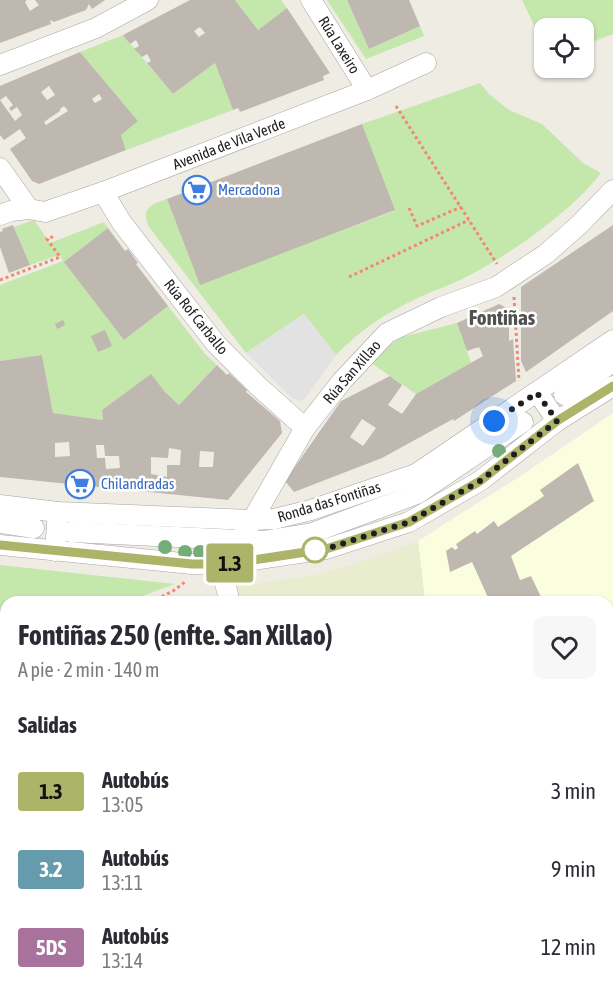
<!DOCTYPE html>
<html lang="es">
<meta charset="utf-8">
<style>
:root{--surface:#fff;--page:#f7f7f7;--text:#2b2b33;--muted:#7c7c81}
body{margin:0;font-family:"Asap Condensed",sans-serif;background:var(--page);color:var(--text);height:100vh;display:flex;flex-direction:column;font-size:22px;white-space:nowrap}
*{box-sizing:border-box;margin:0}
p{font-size:20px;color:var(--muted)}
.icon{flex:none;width:33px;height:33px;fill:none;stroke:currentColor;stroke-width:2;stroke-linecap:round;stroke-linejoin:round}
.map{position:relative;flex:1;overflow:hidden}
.sheet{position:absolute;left:0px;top:596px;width:614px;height:404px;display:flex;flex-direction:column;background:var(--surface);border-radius:18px 18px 0 0;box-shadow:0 2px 4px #0004}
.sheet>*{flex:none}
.badge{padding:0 12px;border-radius:4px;font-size:21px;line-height:39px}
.controls{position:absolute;left:534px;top:18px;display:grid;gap:12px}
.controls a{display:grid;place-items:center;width:60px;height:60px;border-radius:12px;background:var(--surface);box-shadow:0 2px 4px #0004;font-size:30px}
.you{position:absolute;width:30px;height:30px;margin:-15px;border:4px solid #fff;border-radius:50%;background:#1a73e8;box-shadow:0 0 0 9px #1a73e833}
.map>.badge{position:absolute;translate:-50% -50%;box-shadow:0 0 0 3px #fff}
h2{padding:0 18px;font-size:22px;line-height:54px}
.round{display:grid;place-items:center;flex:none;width:63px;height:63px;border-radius:12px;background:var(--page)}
.headline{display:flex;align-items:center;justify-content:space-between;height:102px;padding:0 18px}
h1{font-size:28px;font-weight:700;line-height:45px}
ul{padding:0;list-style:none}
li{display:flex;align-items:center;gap:18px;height:78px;padding:0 18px}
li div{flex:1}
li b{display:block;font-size:22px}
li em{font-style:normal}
li .badge{min-width:66px;font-weight:700;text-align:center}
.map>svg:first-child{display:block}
.education{fill:#fbfede}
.farmland{fill:#e8edd0}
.grass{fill:#c4e7ac}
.forest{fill:#a5cd9a}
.parking{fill:#e2e2e2}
.building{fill:#bfb8b1;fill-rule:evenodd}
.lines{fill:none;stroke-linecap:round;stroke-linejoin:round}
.minor-casing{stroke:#a5a5a5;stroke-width:21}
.path{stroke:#f5876f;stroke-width:3;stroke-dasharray:3 3;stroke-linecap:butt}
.minor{stroke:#fff;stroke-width:20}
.tree{fill:#74ad78}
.line-casing{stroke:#fff;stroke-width:14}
.line{stroke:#acb469;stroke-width:9}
.walk{stroke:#1e1e1e;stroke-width:6;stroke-dasharray:0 10.8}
.stop-dot{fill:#fff;stroke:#acb469;stroke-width:3}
.labels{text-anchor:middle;stroke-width:5;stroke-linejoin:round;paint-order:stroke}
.street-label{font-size:15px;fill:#1e1e1e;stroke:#fff}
.shop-label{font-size:15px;fill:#366cbe;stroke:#fff;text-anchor:start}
.district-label{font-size:21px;font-weight:bold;fill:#515151;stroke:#fff}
</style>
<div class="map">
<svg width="613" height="998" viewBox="0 0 613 998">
<rect width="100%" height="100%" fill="#efece4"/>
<path class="education" d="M613 413V859L609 862 608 602 425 601 418 541 522 475Z"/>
<path class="farmland" d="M418 541 425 601H240L234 587 316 575 352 565Z"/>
<g class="grass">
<path d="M235 0H281L287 8 258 30Z"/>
<path d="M327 0H347L369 49 420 26 424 36 366 59Z"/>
<path d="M522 0H613V34L584 45V28H544V46Z"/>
<path d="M123 35 173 94 215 63 233 110 126 150 121 135 138 121 80 52Z"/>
<path d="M480 83 489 94 509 110 542 124 583 163 601 173C572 211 511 254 468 276 452 285 434 290 418 298 387 312 359 331 336 355L304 314 246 353 149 227C140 209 151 204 167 199L200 284 394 211 362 124Z"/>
<path d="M34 220 50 243 104 222 108 228 124 340 168 306 205 354 217 365 179 405 165 392 151 375 102 410 103 420 53 413 42 355 0 361V285L63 261 59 255 30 265 14 227Z"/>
<path d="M457 323 471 363 416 394 367 360 402 337Z"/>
<path d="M0 565 175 584 128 601 6 602V622L0 611Z"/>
<path d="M6 667V771L0 767V671Z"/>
<path d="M35 993H175L192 998H48Z"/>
</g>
<g class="forest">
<path d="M0 841 6 845V914L0 911Z"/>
<path d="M0 928 6 941V993H35L48 998H0Z"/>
<path d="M175 993H249L247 998H192Z"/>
</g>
<path class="parking" d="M304 314 336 355 304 400 299 401 292 398 246 353Z"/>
<g class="building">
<path d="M0 0H27L25 2 30 11 39 5 35 0H105L92 9 89 4 86 10 54 22 50 20 51 24 0 43Z"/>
<path d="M190 0H235L258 30 287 8 330 73 323 76 324 80 240 112 238 108 233 110 215 63 173 94 147 63 151 61 147 54 142 57 134 49 139 46 136 40 130 44 123 35ZM200 27 205 33 199 37 194 31Z"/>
<path d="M347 0H409L420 26 369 49Z"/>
<path d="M80 52 138 121 121 135 126 150 39 184 32 181 10 149 26 138 21 131 20 129 4 140 0 135V86ZM49 86 55 95 47 100 41 92ZM99 94 102 99 95 103 92 99ZM6 96 13 105 9 108 11 111 17 107 22 115 15 121 0 100ZM64 106 68 111 46 125 44 122 60 111V109Z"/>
<path d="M362 124 395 210 200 285 167 199Z"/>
<path d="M13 225 30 265 9 273 0 247V232L3 231 2 229Z"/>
<path d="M613 225V311L526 372 521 361V287Z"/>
<path d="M108 228 125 251 128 249 138 263 136 264 168 306 124 340 64 262Z"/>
<path d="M499 304 509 309V341L513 339 516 381 454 421 453 419 382 458 294 492 285 481 341 401 390 376 402 385 388 405 402 414 416 394 483 356 479 347 467 351 457 323ZM362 419 376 428 363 446 350 437Z"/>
<path d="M63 320 65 325 57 329 55 324Z"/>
<path d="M105 330 112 346 98 352 91 336Z"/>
<path d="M42 355 53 413 103 420 102 410 151 374 165 392 179 405 217 365 227 375 229 373 247 390 246 392 280 421 282 433 228 500 0 477V361ZM69 442 70 456 55 457V443ZM96 445H104L105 456H119L120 468 106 469 105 458H97ZM169 448 181 450 180 465H167V477L151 474V457L168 458ZM200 451 214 452 213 467H199Z"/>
<path d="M578 463 594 501 511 556 520 580 531 576 542 599 535 602H490L472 562 450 572 446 551 452 547 455 550 458 548 456 544 475 531 477 534 494 521 498 527 544 496 540 490Z"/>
<path d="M613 755V812L608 816V759Z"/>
</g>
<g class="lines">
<g class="minor-casing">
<g id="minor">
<path d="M311 0 367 90"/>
<path d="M0 65 96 28 148 0"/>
<path d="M0 168 29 209"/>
<path d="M103 192 122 223 216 344 258 386 305 428"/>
<path d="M0 215 11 211 29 209 45 212 103 192 367 90 426 63"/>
<path d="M538 393 557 421"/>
<path d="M564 395 613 362"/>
<path d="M0 505 58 512 251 520 274 519 311 510 416 474 613 340"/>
<path d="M0 523 34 528"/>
<path d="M71 532 263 541 312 533 417 494 523 422"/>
<path d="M0 545 192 564H227L326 549 409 522 480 481 557 421 613 386"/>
<path d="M55 551 58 512"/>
<path d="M230 602 224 580 227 564 305 428 342 381 387 333 441 307 496 287 546 254 580 224 613 190"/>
<path d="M608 879 613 885"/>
<path d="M431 993 433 998"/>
</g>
</g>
<g class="path">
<path d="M396 106 497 264"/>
<path d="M409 208 417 226 461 207"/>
<path d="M349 277 469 220"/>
<path d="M0 280 60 257 47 239 55 236"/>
<path d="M514 297 519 381"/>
<path d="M151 602 173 591 185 582"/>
<path d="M0 654 6 652"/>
</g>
<use href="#minor" class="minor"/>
</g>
<g class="tree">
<circle cx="499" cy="451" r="7"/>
<circle cx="165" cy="547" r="7"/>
<circle cx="185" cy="552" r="7"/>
<circle cx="200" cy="552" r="7"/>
</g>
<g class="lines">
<g class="line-casing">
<path id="line" d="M0 545 192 564H227L326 549 409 522 480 481 557 421 613 386"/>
</g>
<use href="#line" class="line"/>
<path class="walk" d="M315 550 308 551 326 549 409 522 480 481 557 421 537 393 494 421"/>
</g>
<defs>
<g id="supermarket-ring" transform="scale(1.5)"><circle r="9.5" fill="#fff" stroke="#3f7fe0" stroke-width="1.5"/><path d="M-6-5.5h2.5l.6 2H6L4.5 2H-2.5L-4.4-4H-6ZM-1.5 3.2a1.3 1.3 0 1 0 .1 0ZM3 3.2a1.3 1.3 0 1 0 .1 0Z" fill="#3f7fe0"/></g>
</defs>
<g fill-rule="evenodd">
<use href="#supermarket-ring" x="197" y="190"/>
<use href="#supermarket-ring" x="80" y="484"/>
</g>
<circle class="stop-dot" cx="315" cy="550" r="12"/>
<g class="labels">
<g class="street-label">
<text transform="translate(339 45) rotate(58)" y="5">Rúa Laxeiro</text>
<text transform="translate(229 144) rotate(-21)" y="5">Avenida de Vila Verde</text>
<text transform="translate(196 317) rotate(51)" y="5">Rúa Rof Carballo</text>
<text transform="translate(352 372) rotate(-49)" y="5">Rúa San Xillao</text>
<text transform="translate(329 502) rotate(-17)" y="5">Ronda das Fontiñas</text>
</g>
<g class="shop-label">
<text x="218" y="195">Mercadona</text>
<text x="101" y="489">Chilandradas</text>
</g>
<g class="district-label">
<text x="502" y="325">Fontiñas</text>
</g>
</g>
</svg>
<div class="controls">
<a><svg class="icon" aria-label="locate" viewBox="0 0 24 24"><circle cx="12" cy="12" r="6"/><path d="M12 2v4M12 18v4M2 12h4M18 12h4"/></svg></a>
</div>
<div class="you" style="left:494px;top:421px"></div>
<b class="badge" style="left:230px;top:563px;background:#acb469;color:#111">1.3</b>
<section class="sheet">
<div class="headline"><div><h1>Fontiñas 250 (enfte. San Xillao)</h1><p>A pie · 2 min · 140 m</p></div><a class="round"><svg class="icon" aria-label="heart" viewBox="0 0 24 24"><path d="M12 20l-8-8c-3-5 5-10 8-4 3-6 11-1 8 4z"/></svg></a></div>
<h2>Salidas</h2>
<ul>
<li><span class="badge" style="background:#acb469;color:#111">1.3</span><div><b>Autobús</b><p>13:05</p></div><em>3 min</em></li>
<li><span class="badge" style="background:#659bad;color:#fff">3.2</span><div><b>Autobús</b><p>13:11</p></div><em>9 min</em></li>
<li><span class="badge" style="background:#a9729d;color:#fff">5DS</span><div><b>Autobús</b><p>13:14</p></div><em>12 min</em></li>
</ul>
</section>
</div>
